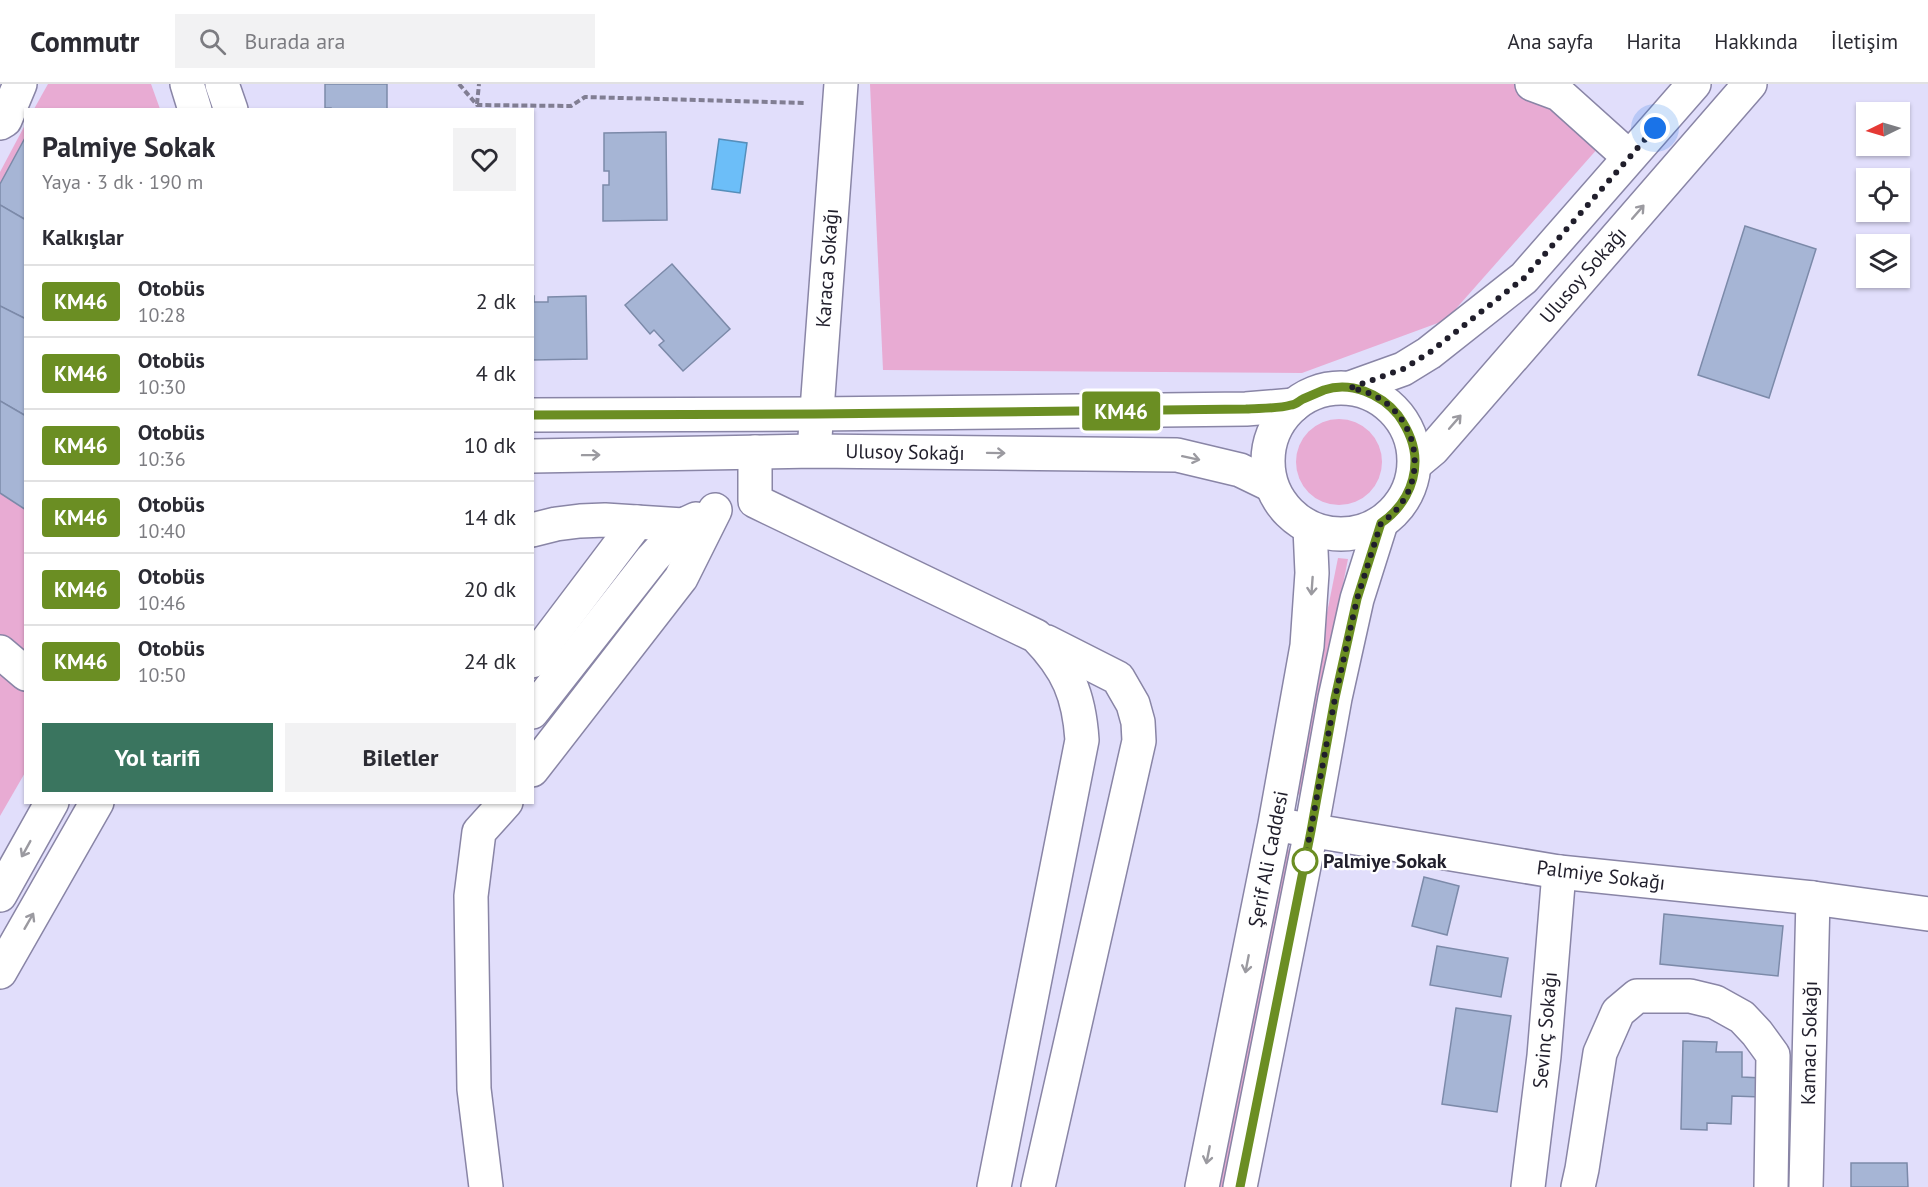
<!DOCTYPE html>
<html lang="tr">
<meta charset="utf-8">
<style>
:root{--surface:#fff;--page:#f2f2f3;--text:#2b2b33;--muted:#7c7c81;--line:#e1e1e2;--accent:#3a755f}
body{margin:0;font-family:"PT Sans",sans-serif;background:var(--page);color:var(--text);height:100vh;display:flex;flex-direction:column;font-size:22px;white-space:nowrap}
*{box-sizing:border-box;margin:0}
p{font-size:20px;color:var(--muted)}
.icon{flex:none;width:33px;height:33px;fill:none;stroke:currentColor;stroke-width:2;stroke-linecap:round;stroke-linejoin:round}
.map{position:relative;flex:1;overflow:hidden}
.sheet{position:absolute;left:24px;top:24px;width:510px;height:696px;display:flex;flex-direction:column;background:var(--surface);border-radius:0px;box-shadow:0 2px 4px #0004}
.sheet>*{flex:none}
.badge{padding:0 12px;border-radius:4px;font-size:21px;line-height:39px}
.needle{width:39px;rotate:265deg}
.tools{position:absolute;left:1856px;top:18px;display:grid;gap:12px}
.tools a{display:grid;place-items:center;width:54px;height:54px;border-radius:0px;background:var(--surface);box-shadow:0 2px 4px #0004;font-size:30px}
.you{position:absolute;width:30px;height:30px;margin:-15px;border:4px solid #fff;border-radius:50%;background:#1a73e8;box-shadow:0 0 0 9px #1a73e833}
.map>.badge{position:absolute;translate:-50% -50%;box-shadow:0 0 0 3px #fff}
h2{padding:0 18px;font-size:22px;line-height:54px}
.round{display:grid;place-items:center;flex:none;width:63px;height:63px;border-radius:0px;background:var(--page)}
.headline{display:flex;align-items:center;justify-content:space-between;height:102px;padding:0 18px}
h1{font-size:28px;font-weight:800;line-height:45px}
.cta{display:flex;gap:12px;margin-top:auto;padding:12px 18px}
.cta a{flex:1;height:69px;border-radius:0px;background:var(--accent);color:#fff;font-size:24px;font-weight:800;line-height:69px;text-align:center}
.cta a+a{background:var(--page);color:var(--text)}
ul{padding:0;list-style:none}
li{display:flex;align-items:center;gap:18px;height:72px;padding:0 18px;border-top:2px solid var(--line)}
li div{flex:1}
li b{display:block;font-size:22px}
li em{font-style:normal}
li .badge{min-width:66px;font-weight:700;text-align:center}
header{display:flex;align-items:center;gap:36px;box-sizing:border-box;height:84px;padding:0 30px;background:var(--surface);border-bottom:2px solid var(--line)}
header strong{font-size:28px}
nav{display:flex;gap:33px;margin-inline-start:auto;font-size:21px}
.search{width:420px;height:54px;background:var(--page);display:flex;align-items:center;gap:15px;box-sizing:border-box;padding:0 21px;border-radius:0px;color:var(--muted);font-size:22px}
.map>svg:first-child{display:block}
.green{fill:#e8abd3}
.water{fill:#6cbef8;stroke:#558eba;stroke-width:1.5}
.building{fill:#a6b5d5;stroke:#7c8aa9;stroke-width:1.5}
.lines{fill:none;stroke-linecap:round;stroke-linejoin:round}
.minor-casing{stroke:#8985a6;stroke-width:36}
.path{stroke:#817e93;stroke-width:4;stroke-dasharray:6 3;stroke-linecap:butt}
.minor{stroke:#fff;stroke-width:33}
.oneway{stroke:#9b9aa0}
.line-casing{stroke:#fff;stroke-width:14}
.line{stroke:#6b8e23;stroke-width:9}
.walk{stroke:#201e2b;stroke-width:6;stroke-dasharray:0 10.8}
.stop-dot{fill:#fff;stroke:#6b8e23;stroke-width:3}
.labels{text-anchor:middle;stroke-width:4.5;stroke-linejoin:round;paint-order:stroke}
.street-label{font-size:20px;fill:#201e2b;stroke:#fff}
.stop-label{font-size:20px;font-weight:bold;fill:#201e2b;stroke:#fff;text-anchor:start}
</style>
<header>
<strong>Commutr</strong>
<div class="search"><svg class="icon" aria-label="search" viewBox="0 0 24 24"><circle cx="10" cy="10" r="6"/><path d="M15 15l6 6"/></svg>Burada ara</div>
<nav><a>Ana sayfa</a><a>Harita</a><a>Hakkında</a><a>İletişim</a></nav>
</header>
<div class="map">
<svg width="1928" height="1103" viewBox="0 0 1928 1103">
<rect width="100%" height="100%" fill="#e1defb"/>
<g class="green">
<path d="M48 0H151L160 25H34Z"/>
<path d="M870 0H1556L1614 46 1446 236 1302 289 883 286Z"/>
<path d="M25 41 26 687 0 732V88Z"/>
<circle cx="1339" cy="378" r="43"/>
<path d="M1338 474 1348 475 1301 711 1291 708Z"/>
<path d="M1278 763 1290 766 1225 1103H1213Z"/>
</g>
<path class="water" d="M719 55 747 59 740 109 712 105Z"/>
<g class="building">
<path d="M325 0H387V26H331V24H325Z"/>
<path d="M666 48 667 136 603 137V101H609V87H604V49Z"/>
<path d="M26 52V136L0 121V100Z"/>
<path d="M0 121 26 136V235L0 222Z"/>
<path d="M1745 142 1816 165 1769 314 1698 291Z"/>
<path d="M672 180 730 245 683 287 659 261 664 257 654 246 650 250 625 221Z"/>
<path d="M532 212H534V218H548V213L586 212 587 275 532 276Z"/>
<path d="M0 222 26 235V332L0 317Z"/>
<path d="M0 317 26 332V426L0 409Z"/>
<path d="M1424 793 1459 802 1447 851 1412 842Z"/>
<path d="M1664 830 1783 842 1778 892 1660 880Z"/>
<path d="M1437 862 1508 874 1501 913 1430 901Z"/>
<path d="M1456 924 1511 932 1497 1028 1442 1020Z"/>
<path d="M1683 957 1717 958 1716 968H1742V993L1762 994V1013L1732 1012 1731 1040 1707 1039V1046L1681 1045Z"/>
<path d="M1851 1079H1907L1908 1103H1851Z"/>
</g>
<g class="lines">
<g class="minor-casing">
<g id="minor">
<path d="M187 0 195 26"/>
<path d="M222 0 231 26"/>
<path d="M1532 0 1559 10 1629 73"/>
<path d="M0 39 5 36 20 0"/>
<circle cx="1341" cy="377" r="73"/>
<path d="M1350 304 1403 285 1429 269 1524 194 1694 0"/>
<path d="M532 331 816 330 1246 325 1294 321"/>
<path d="M815 353 841 0"/>
<path d="M755 368V417L1036 552C1068 585 1079 611 1082 656L994 1103"/>
<path d="M532 372 814 367 1177 371 1240 386 1271 401"/>
<path d="M1415 380 1433 365 1750 0"/>
<path d="M532 446 556 440 580 437 605 436 683 441 696 435"/>
<path d="M0 568 26 590"/>
<path d="M532 577 637 438"/>
<path d="M532 628 652 475 683 441"/>
<path d="M532 686 681 494 715 426"/>
<path d="M1291 743 1559 788 1813 814 1928 830"/>
<path d="M0 811 52 718"/>
<path d="M0 888 97 718"/>
<path d="M486 1103 474 1005 471 812 479 748 506 718"/>
<path d="M1038 1103 1139 657 1138 638 1133 620 1118 594 1047 558"/>
<path d="M1202 1103 1275 740 1307 562 1312 489 1310 444"/>
<path d="M1240 1103 1311 747 1335 614 1357 515 1381 439"/>
<path d="M1528 1103 1544 972 1559 788"/>
<path d="M1578 1103 1582 1085 1600 969 1618 928 1637 912H1690L1715 918 1742 933 1757 949 1773 971 1771 1103"/>
<path d="M1806 1103 1813 814"/>
</g>
</g>
<g class="path">
<path d="M459 0 477 21 571 22 585 13 806 19"/>
<path d="M477 20 479 0"/>
</g>
<use href="#minor" class="minor"/>
</g>
<defs><path id="oneway-shaft" d="M-6 0H5M1.5-3L5.5 0L1.5 3" fill="none" stroke-width="1.6" stroke-linecap="round" stroke-linejoin="round" transform="scale(1.5)"/></defs>
<g class="oneway">
<use href="#oneway-shaft" transform="translate(1638 128) rotate(-49)"/>
<use href="#oneway-shaft" transform="translate(1455 338) rotate(-49)"/>
<use href="#oneway-shaft" transform="translate(996 369) rotate(1)"/>
<use href="#oneway-shaft" transform="translate(591 371) rotate(-1)"/>
<use href="#oneway-shaft" transform="translate(1191 374) rotate(12)"/>
<use href="#oneway-shaft" transform="translate(1312 502) rotate(94)"/>
<use href="#oneway-shaft" transform="translate(26 765) rotate(119)"/>
<use href="#oneway-shaft" transform="translate(29 837) rotate(-60)"/>
<use href="#oneway-shaft" transform="translate(1247 880) rotate(101)"/>
<use href="#oneway-shaft" transform="translate(1208 1071) rotate(101)"/>
</g>
<g class="lines">
<g class="line-casing">
<path id="line" d="M532 331 816 330 1246 325C1260 324 1277 325 1291 321 1296 321 1299 317 1303 315 1310 312 1317 309 1324 306 1351 297 1381 310 1398 331 1408 345 1415 359 1415 377 1415 402 1402 425 1381 439L1357 515 1335 614 1311 747 1240 1103"/>
</g>
<use href="#line" class="line"/>
<path class="walk" d="M1305 777 1335 614 1357 515 1381 439C1439 400 1418 314 1350 304L1403 285 1429 269 1524 194 1655 44"/>
</g>
<circle class="stop-dot" cx="1305" cy="777" r="12"/>
<g class="labels">
<g class="street-label">
<text transform="translate(827 184) rotate(-86)" y="7">Karaca Sokağı</text>
<text transform="translate(1583 191) rotate(-49)" y="7">Ulusoy Sokağı</text>
<text transform="translate(905 368) rotate(1)" y="7">Ulusoy Sokağı</text>
<text transform="translate(1268 775) rotate(-79)" y="7">Şerif Ali Caddesi</text>
<text transform="translate(1601 791) rotate(7)" y="7">Palmiye Sokağı</text>
<text transform="translate(1545 946) rotate(-85)" y="7">Sevinç Sokağı</text>
<text transform="translate(1809 959) rotate(-89)" y="7">Kamacı Sokağı</text>
</g>
<g class="stop-label">
<text x="1323" y="784">Palmiye Sokak</text>
</g>
</g>
</svg>
<div class="tools">
<a><svg class="needle" viewBox="-14 -14 28 28"><path d="M0-13l5 13h-10z" fill="#e53935"/><path d="M0 13l5-13h-10z" fill="#7c7c81"/></svg></a>
<a><svg class="icon" aria-label="locate" viewBox="0 0 24 24"><circle cx="12" cy="12" r="6"/><path d="M12 2v4M12 18v4M2 12h4M18 12h4"/></svg></a>
<a><svg class="icon" aria-label="layers" viewBox="0 0 24 24"><path d="M12 4l9 5-9 5-9-5zM3 14l9 5 9-5"/></svg></a>
</div>
<div class="you" style="left:1655px;top:44px"></div>
<b class="badge" style="left:1121px;top:327px;background:#6b8e23;color:#fff">KM46</b>
<section class="sheet">
<div class="headline"><div><h1>Palmiye Sokak</h1><p>Yaya · 3 dk · 190 m</p></div><a class="round"><svg class="icon" aria-label="heart" viewBox="0 0 24 24"><path d="M12 20l-8-8c-3-5 5-10 8-4 3-6 11-1 8 4z"/></svg></a></div>
<h2>Kalkışlar</h2>
<ul>
<li><span class="badge" style="background:#6b8e23;color:#fff">KM46</span><div><b>Otobüs</b><p>10:28</p></div><em>2 dk</em></li>
<li><span class="badge" style="background:#6b8e23;color:#fff">KM46</span><div><b>Otobüs</b><p>10:30</p></div><em>4 dk</em></li>
<li><span class="badge" style="background:#6b8e23;color:#fff">KM46</span><div><b>Otobüs</b><p>10:36</p></div><em>10 dk</em></li>
<li><span class="badge" style="background:#6b8e23;color:#fff">KM46</span><div><b>Otobüs</b><p>10:40</p></div><em>14 dk</em></li>
<li><span class="badge" style="background:#6b8e23;color:#fff">KM46</span><div><b>Otobüs</b><p>10:46</p></div><em>20 dk</em></li>
<li><span class="badge" style="background:#6b8e23;color:#fff">KM46</span><div><b>Otobüs</b><p>10:50</p></div><em>24 dk</em></li>
</ul>
<div class="cta"><a>Yol tarifi</a><a>Biletler</a></div>
</section>
</div>
